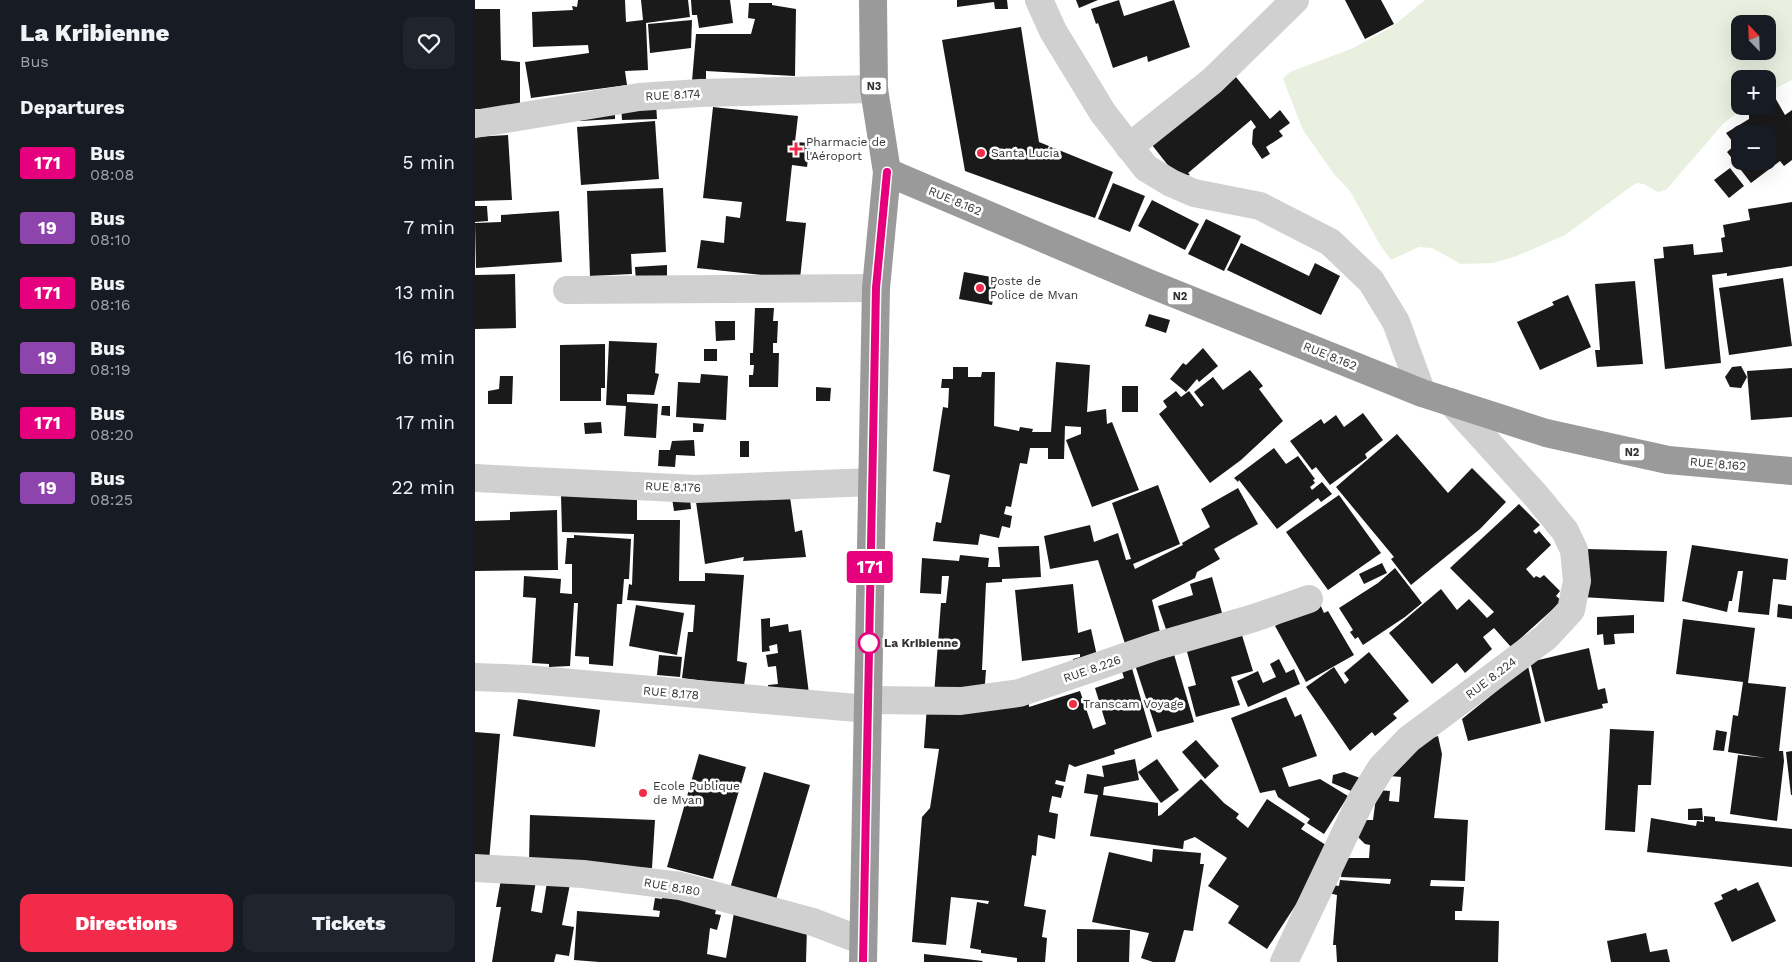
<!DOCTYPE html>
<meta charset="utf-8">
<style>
:root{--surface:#171b24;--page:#20242c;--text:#f1f3f6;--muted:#9ea1a6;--accent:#f32b4a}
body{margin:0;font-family:"Work Sans",sans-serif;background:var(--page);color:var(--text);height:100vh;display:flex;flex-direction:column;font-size:19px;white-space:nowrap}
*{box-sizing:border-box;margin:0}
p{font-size:16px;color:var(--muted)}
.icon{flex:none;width:28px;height:28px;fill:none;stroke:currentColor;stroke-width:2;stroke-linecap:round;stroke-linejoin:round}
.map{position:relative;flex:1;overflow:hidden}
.sheet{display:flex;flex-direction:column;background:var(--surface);width:475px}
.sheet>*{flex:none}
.badge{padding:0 10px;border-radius:4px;font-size:18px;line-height:32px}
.needle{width:32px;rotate:337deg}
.controls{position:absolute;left:1256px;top:15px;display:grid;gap:10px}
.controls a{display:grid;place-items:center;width:45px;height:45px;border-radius:10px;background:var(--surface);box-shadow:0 5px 20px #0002;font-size:25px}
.map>.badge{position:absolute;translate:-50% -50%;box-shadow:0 0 0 2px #fff}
h2{padding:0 20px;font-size:19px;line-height:45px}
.round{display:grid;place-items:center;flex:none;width:52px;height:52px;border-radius:10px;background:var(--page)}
.summary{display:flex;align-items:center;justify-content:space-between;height:85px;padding:0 20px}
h1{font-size:24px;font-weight:800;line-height:38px}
.primary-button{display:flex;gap:10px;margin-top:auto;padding:10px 20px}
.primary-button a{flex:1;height:58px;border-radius:10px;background:var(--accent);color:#fff;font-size:20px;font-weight:800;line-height:58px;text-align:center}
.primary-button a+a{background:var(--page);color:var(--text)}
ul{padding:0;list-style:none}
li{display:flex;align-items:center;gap:15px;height:65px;padding:0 20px}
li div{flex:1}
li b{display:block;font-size:19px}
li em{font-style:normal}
li .badge{min-width:55px;font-weight:700;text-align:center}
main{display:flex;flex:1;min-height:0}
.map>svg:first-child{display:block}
.green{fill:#eaf0e0;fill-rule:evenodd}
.building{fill:#1a1a1a;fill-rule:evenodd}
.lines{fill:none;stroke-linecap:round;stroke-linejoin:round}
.minor{stroke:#d0d0d0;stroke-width:28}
.highway{stroke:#9a9a9a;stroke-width:28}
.line-casing{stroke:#fff;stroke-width:11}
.line{stroke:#e6007e;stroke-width:8}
.poi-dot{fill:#f32b4a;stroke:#fff;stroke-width:2}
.stop-dot{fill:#fff;stroke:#e6007e;stroke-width:2.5}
.labels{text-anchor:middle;stroke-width:5;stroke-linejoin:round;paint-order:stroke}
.shield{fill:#fff;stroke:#707070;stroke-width:1}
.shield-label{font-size:11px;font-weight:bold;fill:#333}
.street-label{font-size:12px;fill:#333;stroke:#fff}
.poi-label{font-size:12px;fill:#333;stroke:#fff;text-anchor:start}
.stop-label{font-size:12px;font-weight:bold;fill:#333;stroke:#fff;text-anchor:start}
</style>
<main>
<section class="sheet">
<div class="summary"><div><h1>La Kribienne</h1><p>Bus</p></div><a class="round"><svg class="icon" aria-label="heart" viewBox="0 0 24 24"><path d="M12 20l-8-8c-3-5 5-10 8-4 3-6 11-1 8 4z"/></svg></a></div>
<h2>Departures</h2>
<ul>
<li><span class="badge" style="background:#e6007e;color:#fff">171</span><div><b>Bus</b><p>08:08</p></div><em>5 min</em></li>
<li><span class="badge" style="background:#8e44ad;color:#fff">19</span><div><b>Bus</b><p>08:10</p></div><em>7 min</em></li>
<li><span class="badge" style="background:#e6007e;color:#fff">171</span><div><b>Bus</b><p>08:16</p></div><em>13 min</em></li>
<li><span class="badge" style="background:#8e44ad;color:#fff">19</span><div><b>Bus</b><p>08:19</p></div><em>16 min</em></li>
<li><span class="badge" style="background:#e6007e;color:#fff">171</span><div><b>Bus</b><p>08:20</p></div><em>17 min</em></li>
<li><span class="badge" style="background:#8e44ad;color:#fff">19</span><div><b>Bus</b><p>08:25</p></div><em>22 min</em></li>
</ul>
<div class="primary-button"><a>Directions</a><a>Tickets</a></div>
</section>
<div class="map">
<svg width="1317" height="962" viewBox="0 0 1317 962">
<rect width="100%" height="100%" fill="#fff"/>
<path class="green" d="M950 0H1317V80L1293 92 1292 79H1265V106H1270L1248 124 1191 190 1183 192 1169 184 1161 183 1090 235 1042 256 1018 263 986 264 957 248 944 247 916 260 905 245 875 191 859 174 828 130 808 79 815 72 876 49 917 27ZM1265 24H1292V51H1265Z"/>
<g class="building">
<path d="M103 0H150L151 22 168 20 166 0H213L215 17 171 23 173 70 150 71 152 85 56 98 50 62 114 53 113 45 58 47 57 12 98 10 97 6 102 7Z"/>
<path d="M216 0H255L258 23 224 28 222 15H217Z"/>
<path d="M482 0H532L533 9H520L519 2 482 7Z"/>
<path d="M601 0H623L604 8Z"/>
<path d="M644 0 649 16 699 0 715 47 673 62 672 56 638 68 623 23 621 24 616 9Z"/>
<path d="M870 0H906L919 24 890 39Z"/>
<path d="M274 3H297V5L321 9 320 76 231 71V80L217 81 221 34H276L280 19 273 18Z"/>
<path d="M0 9H25L26 60 45 62V112L0 109Z"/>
<path d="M217 20 216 48 175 53 173 24Z"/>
<path d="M546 27 564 142 638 172 620 218 490 171 467 40Z"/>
<path d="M761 77 795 119 805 110 815 123 804 131 808 136 791 147 795 154 787 159 777 144 778 130 781 127 776 120 713 173 715 175 703 178 677 145Z"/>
<path d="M1298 94 1310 115 1317 110V160L1309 166 1305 161 1276 183 1252 152 1260 145 1251 133 1274 119V110L1279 106H1292V97ZM1265 134H1292V161H1265Z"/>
<path d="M181 103 182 119 147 120 146 104Z"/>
<path d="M140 106V119L105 121 104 108Z"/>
<path d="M238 107 323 116 320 142 335 143 332 167 317 165 311 221 331 223 325 279 222 268 226 240 249 243 251 216 265 218 267 202 228 198Z"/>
<path d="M180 121 184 179 106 185 102 127Z"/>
<path d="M33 135 37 200 0 201V137Z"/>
<path d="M1255 168 1269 186 1254 198 1239 180Z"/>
<path d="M638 183 670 196 655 232 623 219Z"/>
<path d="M188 188 191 252 156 254 157 274 115 276 112 191Z"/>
<path d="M677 200 724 224 710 250 663 226Z"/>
<path d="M1317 202V266L1252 276V273L1237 275 1246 363 1190 369 1179 259 1189 258 1188 247 1218 244 1219 255 1248 252 1246 238 1250 237 1248 225 1275 220 1273 209Z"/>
<path d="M0 206H12L13 221 0 222Z"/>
<path d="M84 211 87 262 1 268 0 223 26 222V215Z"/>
<path d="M731 219 766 236 749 271 713 254Z"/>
<path d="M766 243 834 276 840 263 865 276 846 315 752 270Z"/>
<path d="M192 265V281L161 283 160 267Z"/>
<path d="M489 272 522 278 517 305 484 299Z"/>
<path d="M40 274 41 328 0 329V275Z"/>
<path d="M1308 278 1317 346 1254 355 1244 288Z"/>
<path d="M1160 281 1168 364 1122 367 1120 350H1125L1120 284Z"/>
<path d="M1093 295 1116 347 1065 370 1042 322 1079 305 1077 302Z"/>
<path d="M280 308H299L298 321H303L302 343H298V353H304L303 387H274V375H278L279 365H275V353H278Z"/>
<path d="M674 314 695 320 691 333 670 326Z"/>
<path d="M240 321H260V340L241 341Z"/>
<path d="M134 341 182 343 180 373 184 374 179 395 152 394V402L183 404 181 438 149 436 151 406 131 405Z"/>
<path d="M130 344V388H126V401H85V345Z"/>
<path d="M728 348 743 366 724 382 722 379 711 392 695 379 708 363 711 365Z"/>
<rect x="229" y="349" width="13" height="12"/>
<path d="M581 362 615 365 612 412 631 409 632 424 637 422 664 490 617 507 591 440 606 434V427L590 426 589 459H573V448H555L552 464 545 463 536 507 531 506 529 514 537 516 535 528 527 526 524 538 505 534 503 545 458 541 461 522 466 523 475 475 458 471 468 407 473 408 474 388H466L467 379H478V367H493V377H506L507 372H520L519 426 544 431 545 427 558 429 557 432H576Z"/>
<path d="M1266 366 1272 377 1266 388 1255 387 1250 377 1257 367Z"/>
<path d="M1317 368V417L1276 420 1272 371Z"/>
<path d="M775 370 788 386 784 389 808 421 766 460 735 483 684 414 692 407 688 401 701 391 706 397 714 391 726 407 729 405 719 392 738 377 748 390Z"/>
<path d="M226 374 253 376 251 420 201 417 203 382 225 383Z"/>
<path d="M25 376H38L37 404H13V391L24 389Z"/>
<rect x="647" y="386" width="16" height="26"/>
<path d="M341 387 356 388 355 401H341Z"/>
<path d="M187 406H195V416L186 415Z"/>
<path d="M888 413 908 440 890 454 892 458 855 485 841 467 837 470 815 441 846 419 849 424 861 415 869 427Z"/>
<path d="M126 422 127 433 110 434 109 423Z"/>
<path d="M218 423 229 424 228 432H218Z"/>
<path d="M922 434 973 493 997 468 1031 502 1005 529 936 585 916 559 919 557 861 487Z"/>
<path d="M219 440 220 456 201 455 200 467 183 466 184 450H195L197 441Z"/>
<rect x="265" y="441" width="9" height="16"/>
<path d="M799 448 811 464 823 456 840 479 838 480 840 483 835 487 837 490 847 482 857 494 846 502 843 498 802 529 764 480 763 482 759 478Z"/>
<path d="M683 485 705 544 658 564 660 569 708 545 707 543 735 527 726 509 763 488 783 524 739 549 745 559 722 572 720 578 677 600 687 640 652 650 623 560 575 569 569 536 615 525 619 542 643 533 651 560 656 559 637 503Z"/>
<path d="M314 490 320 532 327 530 331 557 268 561 269 557 230 564 221 502Z"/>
<path d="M162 492V520H205L204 581H230V573L269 575 262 661 272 663 269 686 207 678 213 632H218L220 605 152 600 154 584 157 585 159 534 87 532 86 495Z"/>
<path d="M864 495 906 553 853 590 811 532Z"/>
<path d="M197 498H215L216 509 199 511Z"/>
<path d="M1044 504 1065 525 1058 531 1061 534 1064 531 1076 545 1051 569 1059 578 1061 576 1065 578 1069 575 1085 591 1081 596 1087 601 1036 647 1019 628 1008 637 1017 649 990 673 982 663 957 684 914 633 966 589 982 610 994 599 1012 618 1019 612 975 568Z"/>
<path d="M82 510 83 570 0 571V521L35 520V512Z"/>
<path d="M99 535 156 539 154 579H149L147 604H142L138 666 114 664V657L100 656 103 603H99L95 666 74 667V664L57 663 61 598 48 597 49 576 86 579 85 593 97 594V564H90L92 538H99Z"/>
<path d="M1217 545 1313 559 1311 580 1298 579 1294 615 1263 612 1268 571H1263L1257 601H1254L1252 612 1207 601Z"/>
<path d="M564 546 566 577 527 579V582L511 583 507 670H511L509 696 459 695 466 603H471L474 576H467L466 594 445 593 447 558 484 561 485 555 514 558 513 567H525L523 547Z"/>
<path d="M1110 549 1192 551 1189 602 1107 597Z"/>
<path d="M907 563 912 573 889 584 884 574Z"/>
<path d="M920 568 947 603 930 617 888 645 883 637 880 639 875 632 878 630 864 608 903 583Z"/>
<path d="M737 577 749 620 694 638 683 606 718 595 715 584Z"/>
<path d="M598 584 603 633 616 629 622 656 600 668 598 659 605 657V654L547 661 540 590Z"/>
<path d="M844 602 849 613 853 611 879 655 831 682 800 626Z"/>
<path d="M1303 604 1317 606V619L1302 617Z"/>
<path d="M161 605 209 613 202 655 154 646Z"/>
<path d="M1159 615V633L1139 634 1140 644 1129 645 1128 634 1122 635V617Z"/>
<path d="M295 618V627L313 624 314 632 326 630 334 694 295 699 293 685 303 684 301 666 293 667 291 655 303 653 302 644 294 646 295 651 287 652 286 619Z"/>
<path d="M1208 619 1280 628 1273 683 1311 687 1304 751H1308L1309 761 1302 821 1255 814 1263 755 1291 758 1253 752 1258 715 1263 716 1268 682 1201 674Z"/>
<path d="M766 632 778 671 756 677 765 705 721 717 713 687 721 685 711 648Z"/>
<path d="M1114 648 1123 690 1130 688 1133 703 1127 704 1128 708 1070 722 1055 662Z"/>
<path d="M698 651 719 722 682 732 660 665Z"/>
<path d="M894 652 934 701 918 714 922 718 900 736 897 732 875 751 831 687 859 667 870 684 874 680 869 673Z"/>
<path d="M184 655 207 657 205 677 182 675Z"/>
<path d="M804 659 811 673 819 669 825 684 773 707 762 681 783 671 788 683 801 677 795 664Z"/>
<path d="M656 665 677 737 639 750 640 754 600 767 594 764 590 782 581 780 580 784 589 786 586 798 577 796 574 812 583 814 580 839 563 835 561 856 557 855 549 906 571 910 567 937 572 938 570 962H542V958L506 953V950L495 948 502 902 513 904 514 901 476 897 471 945 437 942 447 817 455 808 464 749 449 748 452 705 554 699V707L605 691 618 729 631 724 620 688 649 678 646 668Z"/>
<path d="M1053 666 1066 723 993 741 987 719Z"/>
<path d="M811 697 820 717 826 714 842 756 807 768 814 787 845 779 873 796 849 834 832 823 835 819 803 797 800 790 785 793 756 718Z"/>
<path d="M43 699 125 710 120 747 38 736Z"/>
<path d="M1135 729 1179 731 1176 785H1163L1160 832 1130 830Z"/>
<path d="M1241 730 1252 732 1249 751 1238 750Z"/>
<path d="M0 732 25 734 14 861 0 860Z"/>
<path d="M963 736 967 754 959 818 993 820 990 881 956 880 955 886 989 887 987 911H980V920L1024 921 1023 962H862L861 945H858L862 895 849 892 851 884 864 886 865 880 915 884 916 879 866 877 868 858H894L895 845 890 844 875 829 891 820H898L902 790 915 791 914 801 924 802 926 777 915 776 949 741Z"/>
<path d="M721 740 744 766 730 779 707 752Z"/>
<path d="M1317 751V795H1316L1311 752Z"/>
<path d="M224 754 271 767 238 879 192 867Z"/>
<path d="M660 759 664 780 629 787 628 795 683 803V816L686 815 726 779 749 803 764 814 761 818 773 828 792 799 830 824 826 829 857 849 792 949 753 923 764 906 733 886 752 858 720 837 709 841 708 849 615 836 623 795 609 793 612 774 629 777 627 766Z"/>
<path d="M682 759 704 790 686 803 663 772Z"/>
<path d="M289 772 335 785 300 903 254 892Z"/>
<path d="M869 772 885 778 876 791 857 783 858 775Z"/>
<path d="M1227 808 1228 820H1213V809Z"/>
<path d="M55 815 180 820 177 868 54 863Z"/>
<path d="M1229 816 1240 817V821L1317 829V867L1172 852 1176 818 1221 826 1222 821 1229 822Z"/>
<path d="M678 849 726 853 725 864H729L718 931 709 930 700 962H678L666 958 674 933 617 922 634 852 677 862Z"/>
<path d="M26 879 61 881 56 911 67 913 72 882 95 884 87 925 99 927 94 956 81 954 79 962H17L26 907H21Z"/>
<path d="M1283 882 1301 921 1257 942 1239 903 1248 899 1246 895 1261 888 1263 891Z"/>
<path d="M188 894 243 901 240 914 246 915 242 930 235 928 232 954 251 958 260 907 332 927 331 962H124L99 960 102 911 184 917 185 911 178 910 180 898 187 899Z"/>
<path d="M602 929 655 930 654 962H602Z"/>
<path d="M1171 933 1175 952 1192 949 1195 962H1136L1132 941Z"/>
<path d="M449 954 508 961 507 962H449Z"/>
</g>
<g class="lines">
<g class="minor">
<path d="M564 0 578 31 628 113 671 168 696 183 719 193 785 206 855 242 896 281 921 322 947 393"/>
<path d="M0 124 164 97 225 93 399 89"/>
<path d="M654 147 737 81 820 0"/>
<path d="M92 290 401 288"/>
<path d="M0 478 221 489 397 482"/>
<path d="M0 677 51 679 393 709"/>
<path d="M393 700 486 701 544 693 682 646 779 618 834 599"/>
<path d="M0 868 108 874 205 886 338 922 388 941"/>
<path d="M809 962 885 802 906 768 934 739 1071 637 1096 610 1102 581 1099 550 1090 531 1062 497 976 402"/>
</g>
<g class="highway">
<path d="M412 172 673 283 947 393 1071 433 1193 460 1317 471"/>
<path d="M388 962 401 288 412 172 399 89 398 0"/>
</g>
</g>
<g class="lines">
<g class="line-casing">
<path id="line" d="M388 962 401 288 412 172"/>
</g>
<use href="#line" class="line"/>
</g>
<g class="poi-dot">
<path d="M318.5 141.5h5v5h5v5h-5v5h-5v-5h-5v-5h5z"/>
<circle cx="506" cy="153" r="5"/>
<circle cx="505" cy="288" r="5"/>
<circle cx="598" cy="704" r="5"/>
<circle cx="168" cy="793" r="5"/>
</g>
<circle class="stop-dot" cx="394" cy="643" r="10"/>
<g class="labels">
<g class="shield">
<rect x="386.5" y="77.5" width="25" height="17" rx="4"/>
<rect x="692.5" y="287.5" width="25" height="17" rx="4"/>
<rect x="1144.5" y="443.5" width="25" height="17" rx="4"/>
</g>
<g class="shield-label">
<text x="399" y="90">N3</text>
<text x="705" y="300">N2</text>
<text x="1157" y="456">N2</text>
</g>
<g class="street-label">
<text transform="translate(198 95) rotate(-3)" y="4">RUE 8.174</text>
<text transform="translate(480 201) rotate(23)" y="4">RUE 8.162</text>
<text transform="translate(855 356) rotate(22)" y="4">RUE 8.162</text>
<text transform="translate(1243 464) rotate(5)" y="4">RUE 8.162</text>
<text transform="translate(198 487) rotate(2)" y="4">RUE 8.176</text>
<text transform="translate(617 669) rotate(-19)" y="4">RUE 8.226</text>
<text transform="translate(1016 678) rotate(-37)" y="4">RUE 8.224</text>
<text transform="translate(196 693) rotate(5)" y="4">RUE 8.178</text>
<text transform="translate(197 887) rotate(10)" y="4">RUE 8.180</text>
</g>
<g class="poi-label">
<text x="331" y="146">Pharmacie de<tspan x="331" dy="14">l'Aéroport</tspan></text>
<text x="516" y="157">Santa Lucia</text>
<text x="515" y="285">Poste de<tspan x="515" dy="14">Police de Mvan</tspan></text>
<text x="608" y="708">Transcam Voyage</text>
<text x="178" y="790">Ecole Publique<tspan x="178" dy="14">de Mvan</tspan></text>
</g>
<g class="stop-label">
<text x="409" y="647">La Kribienne</text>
</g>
</g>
</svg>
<div class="controls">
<a><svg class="needle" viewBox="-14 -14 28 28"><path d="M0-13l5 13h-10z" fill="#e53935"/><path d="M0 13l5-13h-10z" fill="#9ea1a6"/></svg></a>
<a>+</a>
<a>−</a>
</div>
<b class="badge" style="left:395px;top:567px;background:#e6007e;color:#fff">171</b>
</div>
</main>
